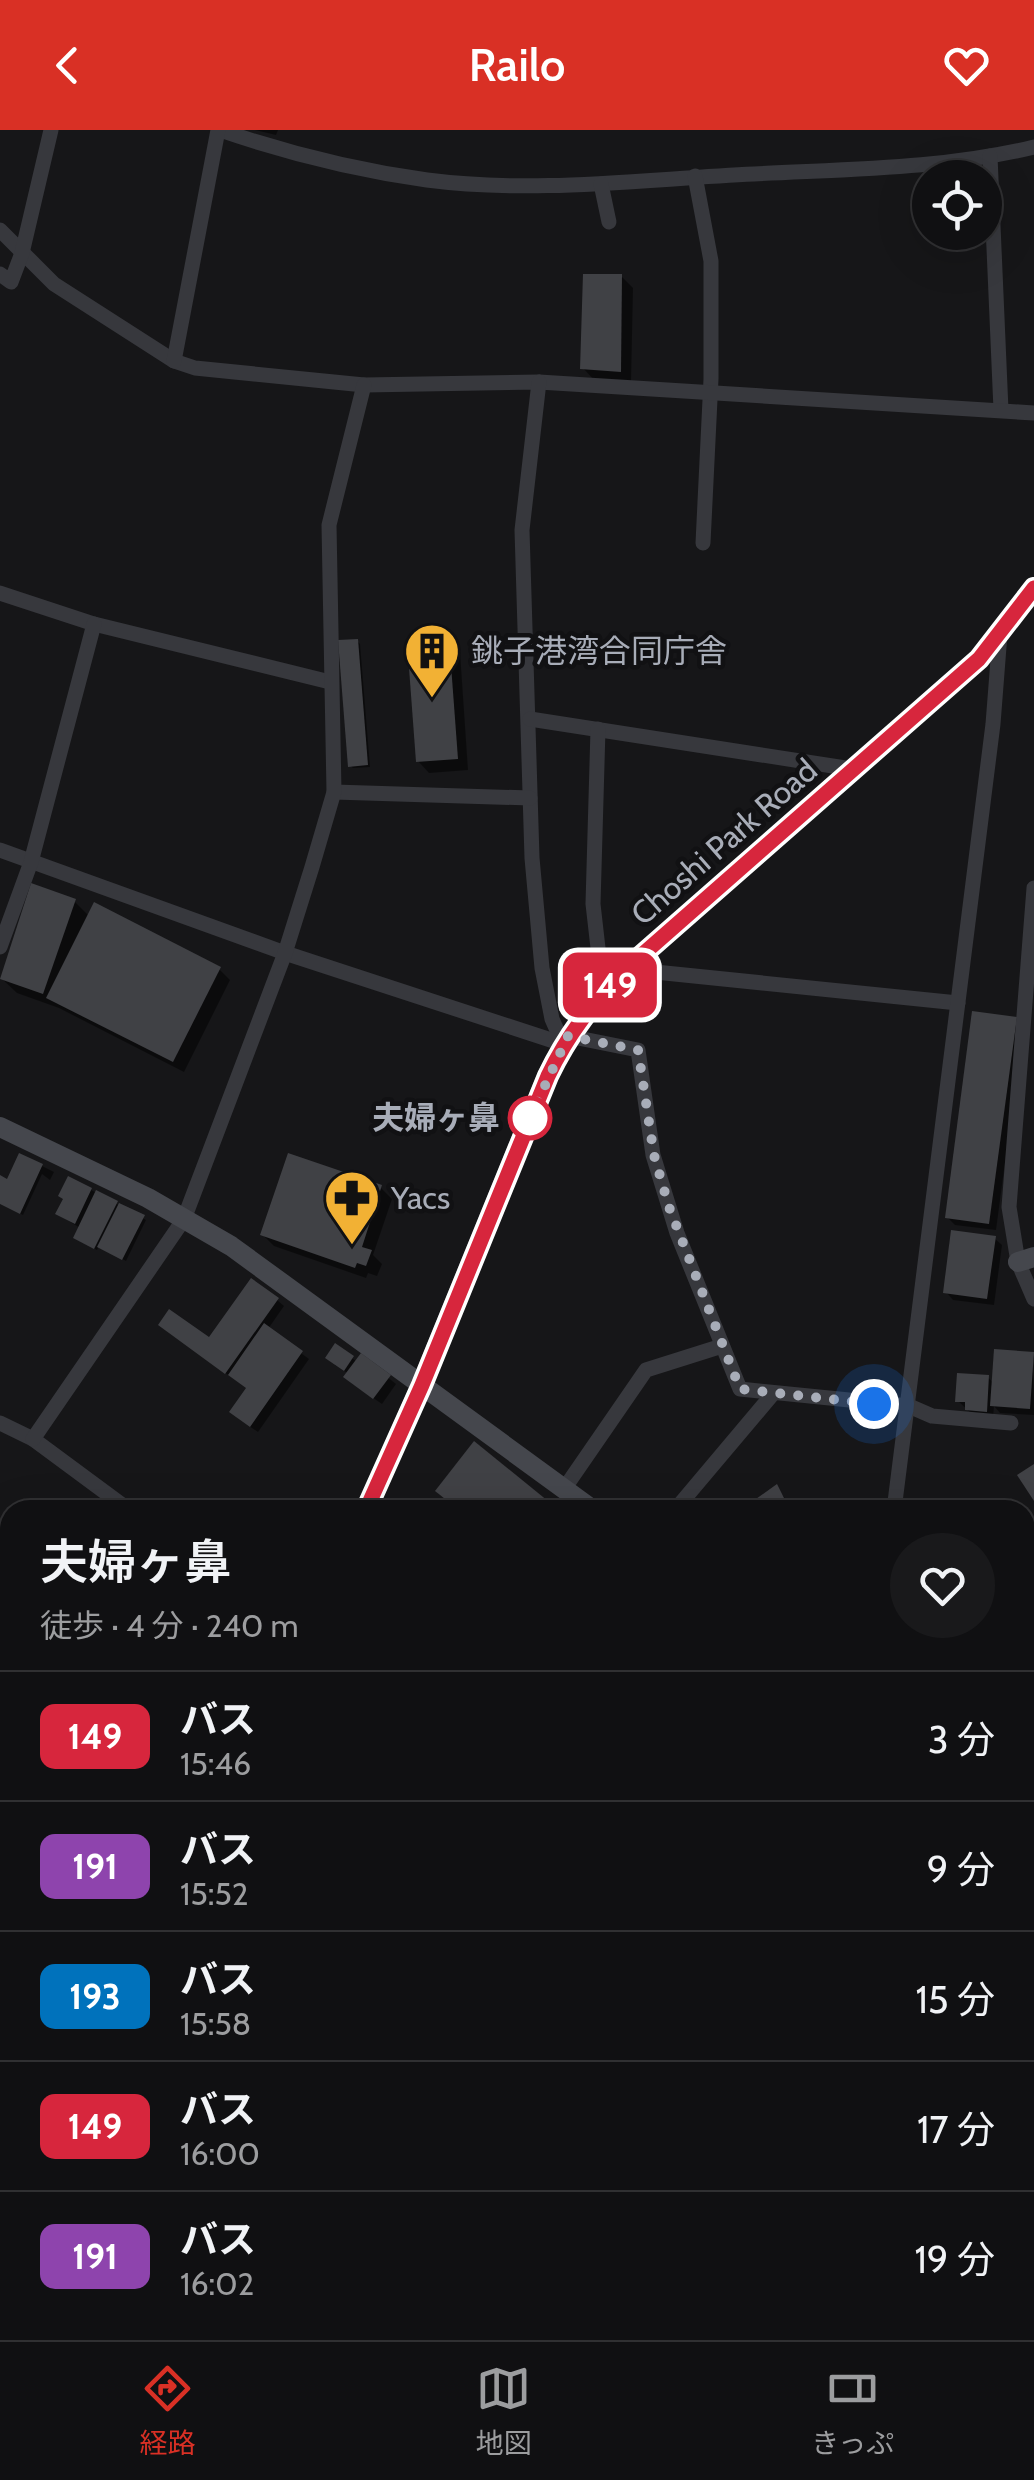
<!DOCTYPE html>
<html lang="ja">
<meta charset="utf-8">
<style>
:root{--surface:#101012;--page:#19191b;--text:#f1f3f6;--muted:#9c9d9f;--line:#303032;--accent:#d93025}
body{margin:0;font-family:Cabin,"Noto Sans JP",sans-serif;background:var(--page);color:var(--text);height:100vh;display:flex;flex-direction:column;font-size:38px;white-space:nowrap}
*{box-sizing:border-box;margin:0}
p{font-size:32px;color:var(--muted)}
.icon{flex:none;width:55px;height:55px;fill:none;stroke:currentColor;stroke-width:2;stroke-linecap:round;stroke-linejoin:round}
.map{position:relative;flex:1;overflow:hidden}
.sheet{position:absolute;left:0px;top:1370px;width:1035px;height:840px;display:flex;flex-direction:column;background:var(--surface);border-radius:30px 30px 0 0;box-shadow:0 10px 40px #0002,0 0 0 2px var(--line)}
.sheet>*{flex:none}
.badge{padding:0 20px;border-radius:15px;font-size:35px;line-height:65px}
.fabs{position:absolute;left:912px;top:30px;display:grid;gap:20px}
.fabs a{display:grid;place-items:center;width:90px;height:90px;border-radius:50%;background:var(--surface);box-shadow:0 10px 40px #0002,0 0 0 2px var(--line);font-size:50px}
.you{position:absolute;width:50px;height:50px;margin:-25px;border:8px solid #fff;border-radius:50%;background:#1a73e8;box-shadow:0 0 0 15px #1a73e833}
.map>.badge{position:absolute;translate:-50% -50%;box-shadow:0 0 0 5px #fff}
.round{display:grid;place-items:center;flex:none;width:105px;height:105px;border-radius:52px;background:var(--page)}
.head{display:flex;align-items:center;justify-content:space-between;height:170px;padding:0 40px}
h1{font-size:48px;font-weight:600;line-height:75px}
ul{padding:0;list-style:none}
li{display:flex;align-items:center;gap:30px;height:130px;padding:0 40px;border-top:2px solid var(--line)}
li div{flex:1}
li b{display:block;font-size:38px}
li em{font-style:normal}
li .badge{min-width:110px;font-weight:700;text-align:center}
header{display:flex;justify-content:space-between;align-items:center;height:130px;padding:0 40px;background:var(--accent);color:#fff;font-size:45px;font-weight:600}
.menu{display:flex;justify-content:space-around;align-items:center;height:140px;border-top:2px solid var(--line);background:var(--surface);font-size:28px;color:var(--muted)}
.menu a{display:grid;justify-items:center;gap:5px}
.menu .active{color:var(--accent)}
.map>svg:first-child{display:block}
.green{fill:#1e261f}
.shadow{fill:#0007}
.building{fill:#404145}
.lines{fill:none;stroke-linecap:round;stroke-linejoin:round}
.street{stroke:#37383d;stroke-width:15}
.secondary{stroke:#45474d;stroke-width:20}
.line-casing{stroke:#fff;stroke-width:22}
.line{stroke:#d7263d;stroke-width:15}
.walk{stroke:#a8adb8;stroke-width:10;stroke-dasharray:0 18}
.stop-dot{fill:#fff;stroke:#d7263d;stroke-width:5}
.labels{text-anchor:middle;stroke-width:9;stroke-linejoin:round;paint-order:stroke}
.poi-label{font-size:32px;fill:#a8adb8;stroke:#111113;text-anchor:start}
.street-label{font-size:32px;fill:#a8adb8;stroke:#111113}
.stop-label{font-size:32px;font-weight:bold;fill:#a8adb8;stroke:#111113;text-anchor:end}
</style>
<header><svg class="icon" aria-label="back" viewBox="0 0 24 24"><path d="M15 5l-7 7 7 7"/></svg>Railo<svg class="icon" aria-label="heart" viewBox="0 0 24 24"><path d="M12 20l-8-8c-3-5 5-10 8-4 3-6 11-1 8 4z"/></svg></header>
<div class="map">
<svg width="1034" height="2210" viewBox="0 0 1034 2210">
<rect width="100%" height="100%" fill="#161618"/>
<g class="green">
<path d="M1025 1639 1034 1641V1807L1025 1815Z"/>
<path d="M10 2054V2146L0 2152V2067Z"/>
</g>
<g class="shadow">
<path d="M255 0H278L276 5Z"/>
<path d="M621 146 633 158 631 252 594 250 583 238Z"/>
<path d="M448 510 460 522 468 640 429 643 418 631Z"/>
<path d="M357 511 360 514 370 637 353 638 350 635Z"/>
<path d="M74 771 89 786 219 839 230 850 184 942 59 878 17 863 1 848Z"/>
<path d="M974 884 1023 897 996 1100 955 1095 947 1087Z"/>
<path d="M42 1036 54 1042 50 1050 42 1044 23 1085 0 1074V1048L8 1052Z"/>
<path d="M381 1058 392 1069 373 1125 382 1134 377 1146 368 1143 366 1148 274 1116 263 1105Z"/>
<path d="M91 1060 146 1090 126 1131 99 1116 97 1120 78 1110 80 1098 58 1084Z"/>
<path d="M994 1108 1002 1115 994 1175 953 1170 946 1162Z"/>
<path d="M277 1170 284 1176 268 1199 309 1229 258 1302 239 1289 248 1259 168 1202 209 1211Z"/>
<path d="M1033 1224 1034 1285 1000 1283 994 1276 993 1288 974 1286 958 1271 988 1247 994 1254Z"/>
<path d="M361 1226 396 1254 382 1274 353 1254 349 1244 335 1235 352 1228 357 1232Z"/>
<path d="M776 1357 794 1380H747Z"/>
<path d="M0 1929 10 1938V2031L0 2022Z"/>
<path d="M1025 1993 1034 2001V2088L1025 2098Z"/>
<path d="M1025 2157 1034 2165V2194L1025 2205 1019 2200H1025Z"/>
<path d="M60 2200H162L167 2205 165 2210H51Z"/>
<path d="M212 2200H237L231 2207 235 2210H223Z"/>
<path d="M543 2200H708L699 2210H554Z"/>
</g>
<g class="building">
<path d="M583 144H622L621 242 580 239Z"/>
<path d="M449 508 458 629 416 632 407 511Z"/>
<path d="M358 509 368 635 348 637 338 510Z"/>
<path d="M31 753 76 769 43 864 0 849Z"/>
<path d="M94 772 221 837 173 932 46 868Z"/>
<path d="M972 881 1017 887 989 1094 945 1088Z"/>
<path d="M19 1023 43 1034 20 1084 0 1074V1045L7 1049Z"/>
<path d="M288 1023 382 1055 362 1117 372 1120 366 1136 357 1133 355 1138 260 1105Z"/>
<path d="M68 1046 92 1058 75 1094 55 1084 63 1069 58 1066Z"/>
<path d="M96 1060 118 1071 94 1119 73 1108Z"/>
<path d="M119 1073 145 1085 122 1130 97 1117Z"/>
<path d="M951 1100 996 1106 987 1169 943 1163Z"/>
<path d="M251 1148 279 1168 225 1244 158 1195 169 1179 209 1207Z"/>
<path d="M264 1193 303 1221 250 1297 229 1282 246 1258 228 1245Z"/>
<path d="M335 1213 354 1226 344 1241 325 1228Z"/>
<path d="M994 1219 1034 1222 1030 1279 990 1276Z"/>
<path d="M361 1223 391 1245 373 1269 343 1247Z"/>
<path d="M957 1243 989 1245 987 1282 965 1280V1272H955Z"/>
<path d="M474 1311 559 1380H459L435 1361Z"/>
<path d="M1034 1334V1371L1017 1345Z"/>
<path d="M777 1354 790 1380H743L753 1371Z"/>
<path d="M0 1925 10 1935V2008L0 2019Z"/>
<path d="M1025 1990 1034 1998V2074L1025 2084Z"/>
<path d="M1025 2154 1034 2162V2180L1025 2190Z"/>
<path d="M57 2200H143L135 2210H48Z"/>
<path d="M149 2200H157L168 2210H141Z"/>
<path d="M396 2200H535L546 2210H387Z"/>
<path d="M541 2200H679L670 2210H552Z"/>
<path d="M741 2200H754L765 2210H733Z"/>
<path d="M774 2200H807L811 2204 806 2210H765Z"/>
<path d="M861 2200H979L990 2210H873Z"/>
</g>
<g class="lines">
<g class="street">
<path d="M220 0C287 23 355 40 427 50 535 64 645 49 754 44 847 39 943 39 1034 17"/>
<path d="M990 26 1001 280"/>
<path d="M695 46 711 131V249L703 413"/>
<path d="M601 54 609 92"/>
<path d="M0 100 54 154 174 231 195 238 364 255 539 252 1034 283"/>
<path d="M0 144 11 152 22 123 51 0"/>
<path d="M174 231 218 0"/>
<path d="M539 252 522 400 532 728 542 838 552 889 563 914"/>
<path d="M0 463 94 494 330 552"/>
<path d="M530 589 852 639"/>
<path d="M598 599 593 774 603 862"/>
<path d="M334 662 530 668"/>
<path d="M0 720 285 823 563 914"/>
<path d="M1034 758 1009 1077 1018 1132 1034 1169"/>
<path d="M0 817 31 732 94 494"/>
<path d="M626 839 958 873"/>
<path d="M568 906 638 920 653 1025 677 1103 740 1259 909 1276 932 1286 1011 1293"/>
<path d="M0 1293 33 1309 129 1380"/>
<path d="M33 1309 184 1089 285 823 312 737 334 662 329 395 364 255"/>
<path d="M564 1359 646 1240 722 1216"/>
<path d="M675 1380 772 1265"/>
<path d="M894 1380 993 594 1000 504"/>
<path d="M0 1586 10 1571"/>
<path d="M1025 1831 1034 1821"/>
<path d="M1025 1920 1034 1928"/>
<path d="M831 2200 843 2210"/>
<path d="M287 2210 296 2200"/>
<path d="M687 2210 695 2200"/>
</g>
<g class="secondary">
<path d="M0 997 148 1068 231 1116 593 1380"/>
<path d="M1018 1132 1034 1127"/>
<path d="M366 1380 421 1255 547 946C568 904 593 872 626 839L979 529 1034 458"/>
<path d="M1025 1626 1034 1629"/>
<path d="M0 1846 10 1837"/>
</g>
</g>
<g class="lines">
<g class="line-casing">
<path id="line" d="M366 1380 422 1255 548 946C568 904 593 872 626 839L979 529 1034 458"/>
</g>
<use href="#line" class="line"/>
<path class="walk" d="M530 988 568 906 638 920 654 1025 669 1077 740 1259 874 1274"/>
</g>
<defs>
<g id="building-pin" transform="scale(2.875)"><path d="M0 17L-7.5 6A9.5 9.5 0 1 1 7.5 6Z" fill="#f2b134" stroke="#111113"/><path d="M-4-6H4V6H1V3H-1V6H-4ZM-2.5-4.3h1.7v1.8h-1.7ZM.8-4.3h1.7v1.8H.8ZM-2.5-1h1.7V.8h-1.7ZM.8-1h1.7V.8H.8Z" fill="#111"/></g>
<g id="pharmacy-pin" transform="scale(2.875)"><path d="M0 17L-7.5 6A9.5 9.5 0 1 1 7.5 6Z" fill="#f2b134" stroke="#111113"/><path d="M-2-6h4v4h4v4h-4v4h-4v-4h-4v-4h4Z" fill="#111"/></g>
</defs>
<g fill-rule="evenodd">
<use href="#building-pin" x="432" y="521"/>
<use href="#pharmacy-pin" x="352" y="1068"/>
</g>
<circle class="stop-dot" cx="530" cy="988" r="20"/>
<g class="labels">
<g class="poi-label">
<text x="471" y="532">銚子港湾合同庁舎</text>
<text x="391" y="1079">Yacs</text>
</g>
<g class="street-label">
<text transform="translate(724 712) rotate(-41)" y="11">Choshi Park Road</text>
</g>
<g class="stop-label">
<text x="500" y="999">夫婦ヶ鼻</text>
</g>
</g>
</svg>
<div class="fabs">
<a><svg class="icon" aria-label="locate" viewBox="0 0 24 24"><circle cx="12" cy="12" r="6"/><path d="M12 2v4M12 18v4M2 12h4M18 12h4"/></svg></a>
</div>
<div class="you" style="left:874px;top:1274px"></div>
<b class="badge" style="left:610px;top:855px;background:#d7263d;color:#fff">149</b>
<section class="sheet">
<div class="head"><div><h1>夫婦ヶ鼻</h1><p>徒歩 · 4 分 · 240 m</p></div><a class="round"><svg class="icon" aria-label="heart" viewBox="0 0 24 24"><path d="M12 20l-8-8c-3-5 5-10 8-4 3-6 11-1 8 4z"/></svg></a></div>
<ul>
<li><span class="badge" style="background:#d7263d;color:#fff">149</span><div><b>バス</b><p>15:46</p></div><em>3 分</em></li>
<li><span class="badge" style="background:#8e44ad;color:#fff">191</span><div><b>バス</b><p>15:52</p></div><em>9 分</em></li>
<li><span class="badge" style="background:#0072bc;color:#fff">193</span><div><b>バス</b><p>15:58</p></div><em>15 分</em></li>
<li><span class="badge" style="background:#d7263d;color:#fff">149</span><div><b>バス</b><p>16:00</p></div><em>17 分</em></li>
<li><span class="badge" style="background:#8e44ad;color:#fff">191</span><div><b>バス</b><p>16:02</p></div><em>19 分</em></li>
</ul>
</section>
</div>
<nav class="menu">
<a class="active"><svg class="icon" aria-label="directions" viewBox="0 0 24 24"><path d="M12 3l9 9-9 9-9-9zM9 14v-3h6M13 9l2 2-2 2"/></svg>経路</a>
<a><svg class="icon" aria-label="map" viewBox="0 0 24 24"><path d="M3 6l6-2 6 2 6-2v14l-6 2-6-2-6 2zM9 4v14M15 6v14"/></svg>地図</a>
<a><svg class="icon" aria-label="tickets" viewBox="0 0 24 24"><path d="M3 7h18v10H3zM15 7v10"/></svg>きっぷ</a>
</nav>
